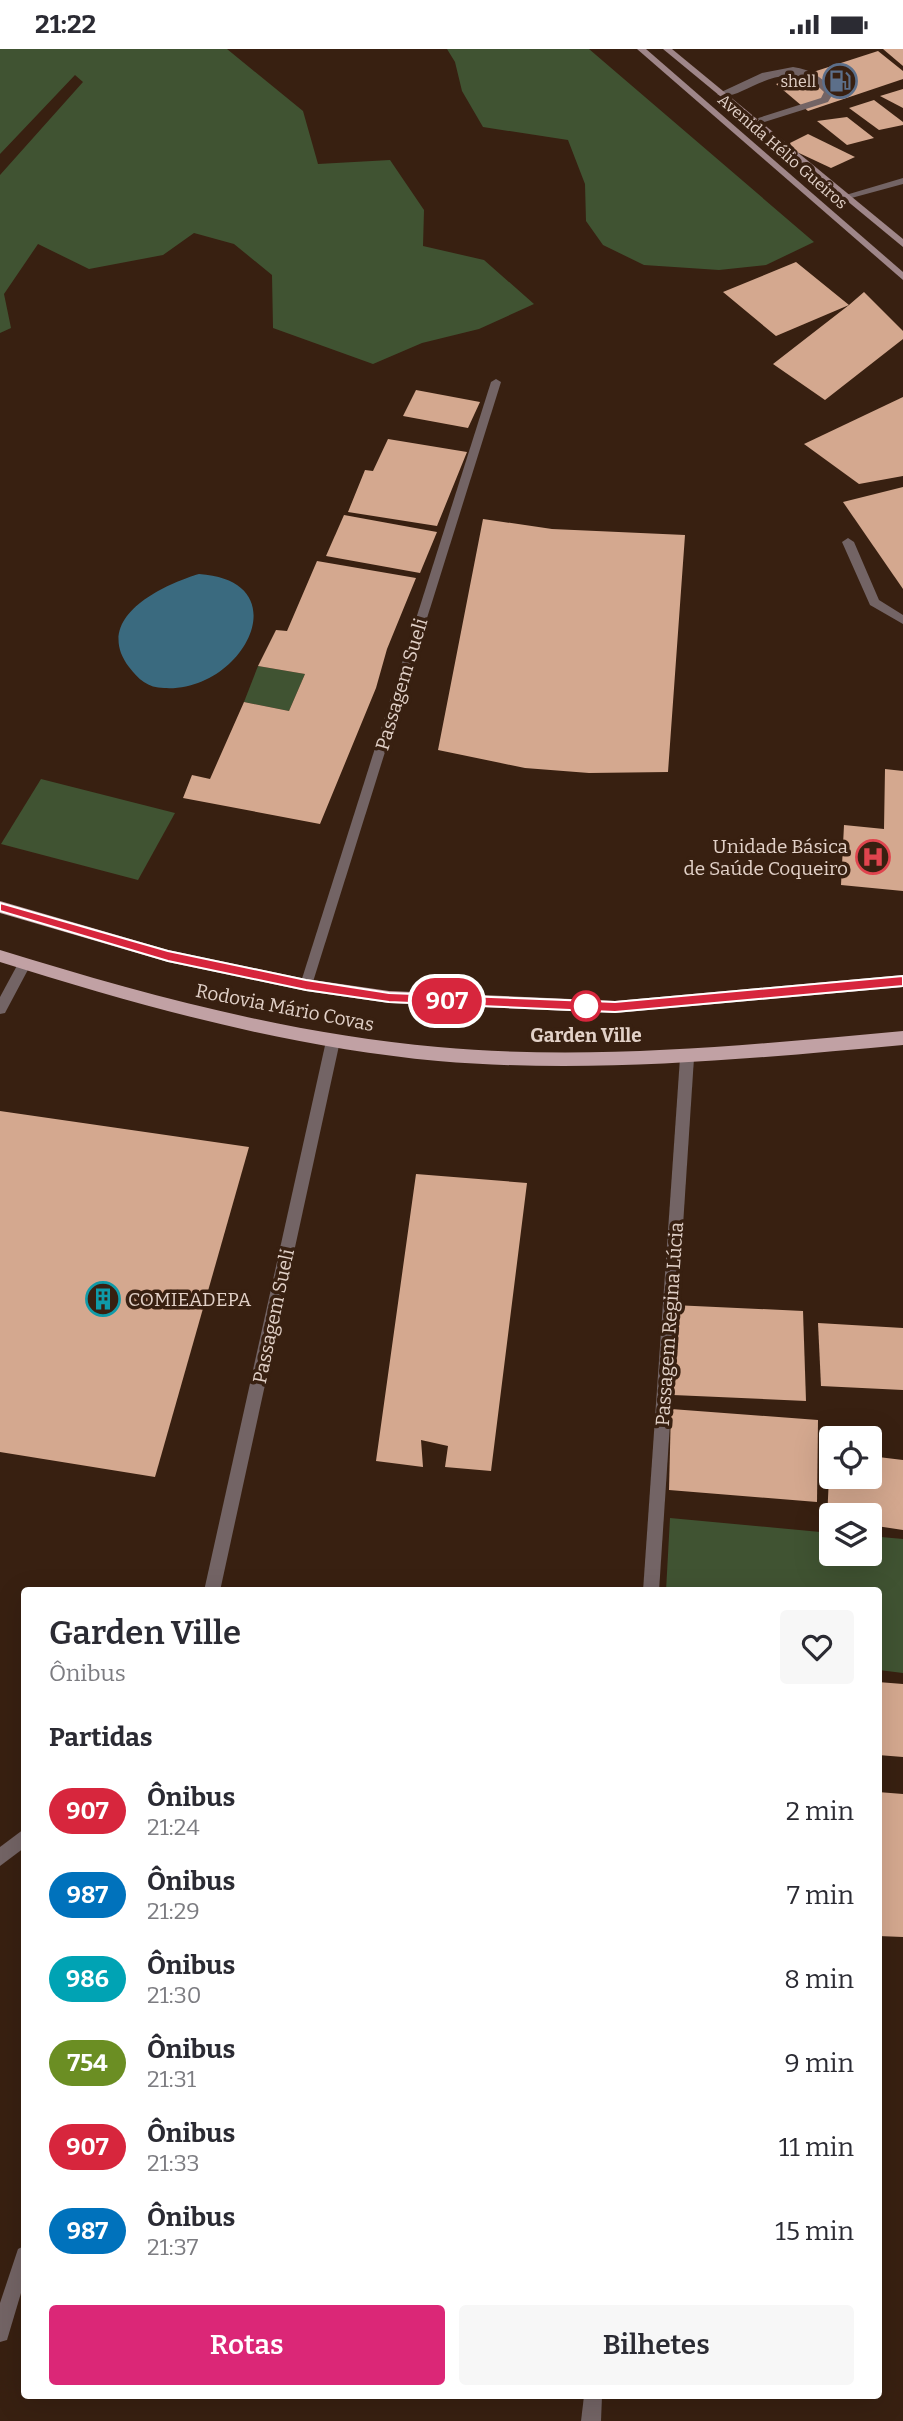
<!DOCTYPE html>
<html lang="pt">
<meta charset="utf-8">
<style>
:root{--surface:#fff;--page:#f7f7f7;--text:#2b2b33;--muted:#7c7c81;--accent:#db2777}
body{margin:0;font-family:Bitter,serif;background:var(--page);color:var(--text);height:100vh;display:flex;flex-direction:column;font-size:26px;white-space:nowrap}
*{box-sizing:border-box;margin:0}
p{font-size:23px;color:var(--muted)}
.icon{flex:none;width:38px;height:38px;fill:none;stroke:currentColor;stroke-width:2;stroke-linecap:round;stroke-linejoin:round}
.map{position:relative;flex:1;overflow:hidden}
.details{position:absolute;left:21px;top:1538px;width:861px;height:812px;display:flex;flex-direction:column;background:var(--surface);border-radius:7px;box-shadow:0 7px 28px #0002}
.details>*{flex:none}
.badge{padding:0 14px;border-radius:23px;font-size:24px;line-height:46px}
.controls{position:absolute;left:819px;top:1377px;display:grid;gap:14px}
.controls a{display:grid;place-items:center;width:63px;height:63px;border-radius:7px;background:var(--surface);box-shadow:0 7px 28px #0002;font-size:35px}
.map>.badge{position:absolute;translate:-50% -50%;box-shadow:0 0 0 4px #fff}
h2{padding:0 28px;font-size:26px;line-height:63px}
.round{display:grid;place-items:center;flex:none;width:74px;height:74px;border-radius:7px;background:var(--page)}
.overview{display:flex;align-items:center;justify-content:space-between;height:119px;padding:0 28px}
h1{font-size:33px;font-weight:600;line-height:52px}
.button{display:flex;gap:14px;margin-top:auto;padding:14px 28px}
.button a{flex:1;height:80px;border-radius:7px;background:var(--accent);color:#fff;font-size:28px;font-weight:600;line-height:80px;text-align:center}
.button a+a{background:var(--page);color:var(--text)}
ul{padding:0;list-style:none}
li{display:flex;align-items:center;gap:21px;height:84px;padding:0 28px}
li div{flex:1}
li b{display:block;font-size:26px}
li em{font-style:normal}
li .badge{min-width:77px;font-weight:700;text-align:center}
.status{display:flex;justify-content:space-between;align-items:center;height:49px;padding:0 35px;background:var(--surface);direction:ltr}
.status svg{height:19px;fill:currentColor}
.map>svg:first-child{display:block}
.green{fill:#405332}
.water{fill:#3a6a7f}
.building{fill:#d4a88f}
.lines{fill:none;stroke-linecap:round;stroke-linejoin:round}
.lane{fill:#736465;fill-rule:evenodd}
.street{fill:#736465;fill-rule:evenodd}
.secondary{fill:#9f8689;fill-rule:evenodd}
.primary{fill:#c1a1a4;fill-rule:evenodd}
.line{fill:#d7263d;stroke:#fff;stroke-width:2}
.stop-dot{fill:#fff;stroke:#d7263d;stroke-width:3.5}
.labels{text-anchor:middle;stroke-width:7;stroke-linejoin:round;paint-order:stroke}
.far-poi-label{font-size:16px;fill:#e2d1c8;stroke:#382011;text-anchor:end}
.far-street-label{font-size:16px;fill:#e2d1c8;stroke:#382011}
.street-label{font-size:19px;fill:#e2d1c8;stroke:#382011}
.poi-label{font-size:19px;fill:#e2d1c8;stroke:#382011;text-anchor:end}
.stop-label{font-size:19px;font-weight:bold;fill:#e2d1c8;stroke:#382011}
</style>
<div class="status"><b>21:22</b><svg viewBox="0 0 49 12"><path d="M0 12V9h3v3zM5 12V6h3v6zM10 12V3h3v9zM15 12V0h3v12zM26 1h20v11H26zM47 4h2v5h-2z"/></svg></div>
<div class="map">
<svg width="903" height="2372" viewBox="0 0 903 2372">
<rect width="100%" height="100%" fill="#382011"/>
<g class="green">
<path d="M0 0H227L303 62 318 115 390 111 424 161 423 197 484 211 534 255 479 280 422 294 373 315 273 279 272 226 234 195 194 184 163 206 89 220 38 195 4 245 11 279 0 284V126L83 33 75 26 0 105Z"/>
<path d="M447 0H589L814 193 766 216 719 221 644 216 603 196 586 172 585 135 568 91 483 78 462 42 455 13Z"/>
<path d="M258 617 305 625 289 662 244 653Z"/>
<path d="M41 730 175 764 138 831 1 795Z"/>
<path d="M670 1469 831 1484V1505H870V1487L903 1490V1624L879 1621 878 1542H666Z"/>
</g>
<path class="water" d="M199 525C301 532 243 644 164 639 148 639 138 630 129 618 92 569 162 536 199 525Z"/>
<g class="building">
<path d="M883 0H903V17Z"/>
<path d="M878 2 903 22V30L808 62 776 35Z"/>
<path d="M903 40V59L880 47Z"/>
<path d="M874 51 903 73V76L879 81 849 59Z"/>
<path d="M847 68 874 89 847 96 817 72Z"/>
<path d="M808 85 855 108 831 119 784 97Z"/>
<path d="M796 213 849 256 864 243 903 282V290L825 351 773 315 849 256 776 287 723 243Z"/>
<path d="M416 341 480 353 468 379 403 367Z"/>
<path d="M903 348V427L859 435 804 395Z"/>
<path d="M388 390 467 403 437 477 348 463 365 421 373 422Z"/>
<path d="M903 438V540L843 453Z"/>
<path d="M344 466 437 483 420 524 326 507Z"/>
<path d="M483 470 552 480 685 486 668 723 589 724 525 719 438 701Z"/>
<path d="M317 512 416 529 387 600 376 639 320 775 183 749 192 726 210 730 244 653 289 662 305 625 258 617 276 581 287 582Z"/>
<path d="M885 720 903 722V842L841 836 844 776 884 780Z"/>
<path d="M0 1062 249 1098 155 1428 0 1403Z"/>
<path d="M416 1125 527 1134 491 1422 445 1418 448 1397 421 1391 423 1418 376 1412Z"/>
<path d="M673 1256 803 1262 806 1352 673 1346Z"/>
<path d="M818 1274 903 1279V1341L821 1337Z"/>
<path d="M671 1360 818 1371 817 1453 669 1441Z"/>
<path d="M870 1407 903 1411V1481L870 1476V1466H831V1471L827 1470 829 1428H870Z"/>
<path d="M878 1633 903 1635V1708L878 1706Z"/>
<path d="M878 1743 903 1745V1888L878 1887Z"/>
</g>
<g class="lines">
<g class="lane">
<path d="M793 18C812 21 822 28 834 43L828 53 755 76 752 75V71L821 49 824 43C781 0 739 58 717 45L762 24Z"/>
<path d="M848 489 854 493 879 551 903 566V575L870 556 842 493Z"/>
</g>
<g class="street">
<path d="M903 129V135L844 151 839 148Z"/>
<path d="M496 330 501 333 312 936 306 941 300 936 491 333Z"/>
<path d="M25 910 31 915 5 964 0 965V948L20 911Z"/>
<path d="M333 987 340 992 220 1542H204L326 992Z"/>
<path d="M687 1004 694 1009 659 1542H643L680 1009Z"/>
<path d="M24 1780V1799L0 1817V1798Z"/>
<path d="M24 2197V2234L7 2291 0 2293V2254L18 2200Z"/>
<path d="M584 2347H602L601 2372H581Z"/>
</g>
<g class="secondary">
<path d="M637 0H646L903 223V231Z"/>
<path d="M663 0H672L903 190V198Z"/>
</g>
<g class="primary">
<path d="M0 852 168 901 306 930 389 942 615 952 903 926V938L615 964 389 954 306 942 168 913 0 864Z"/>
<path d="M0 901C143 945 288 985 438 998 593 1012 749 996 903 982V996C749 1010 593 1025 438 1012 288 998 143 958 0 913Z"/>
</g>
</g>
<path class="line" d="M0 854 168 902 306 931 389 944 615 953 903 927V937L615 963 389 953 306 941 168 912 0 862Z"/>
<defs>
<g id="fuel-ring" transform="scale(1.75)"><circle r="9.5" fill="#382011" stroke="#5c6f8a" stroke-width="1.5"/><path d="M-5.5-6h7V0h2V4h1.3V-2.5L3-4.5l.8-.8L6-3V5H2.5V1h-1V6h-7ZM-4.2-4.7v3.2H.2V-4.7Z" fill="#5c6f8a"/></g>
<g id="hospital-ring" transform="scale(1.75)"><circle r="9.5" fill="#382011" stroke="#e0444e" stroke-width="1.5"/><path d="M-5-5h3v3.5h4V-5h3V5h-3V1.5h-4V5h-3Z" fill="#e0444e"/></g>
<g id="building-ring" transform="scale(1.75)"><circle r="9.5" fill="#382011" stroke="#0f9aa8" stroke-width="1.5"/><path d="M-4-6H4V6H1V3H-1V6H-4ZM-2.5-4.3h1.7v1.8h-1.7ZM.8-4.3h1.7v1.8H.8ZM-2.5-1h1.7V.8h-1.7ZM.8-1h1.7V.8H.8Z" fill="#0f9aa8"/></g>
</defs>
<g fill-rule="evenodd">
<use href="#fuel-ring" x="840" y="32"/>
<use href="#hospital-ring" x="873" y="808"/>
<use href="#building-ring" x="103" y="1250"/>
</g>
<circle class="stop-dot" cx="586" cy="957" r="14"/>
<g class="labels">
<g class="far-poi-label">
<text x="816" y="38">shell</text>
</g>
<g class="far-street-label">
<text transform="translate(783 102) rotate(41)" y="6">Avenida Hélio Gueiros</text>
</g>
<g class="street-label">
<text transform="translate(401 635) rotate(-73)" y="7">Passagem Sueli</text>
<text transform="translate(285 958) rotate(11)" y="7">Rodovia Mário Covas</text>
<text transform="translate(273 1267) rotate(-78)" y="7">Passagem Sueli</text>
<text transform="translate(669 1275) rotate(-86)" y="7">Passagem Regina Lúcia</text>
</g>
<g class="poi-label">
<text x="848" y="804">Unidade Básica<tspan x="848" dy="22">de Saúde Coqueiro</tspan></text>
<text x="128" y="1257" text-anchor="start">COMIEADEPA</text>
</g>
<g class="stop-label">
<text x="586" y="993">Garden Ville</text>
</g>
</g>
</svg>
<div class="controls">
<a><svg class="icon" aria-label="locate" viewBox="0 0 24 24"><circle cx="12" cy="12" r="6"/><path d="M12 2v4M12 18v4M2 12h4M18 12h4"/></svg></a>
<a><svg class="icon" aria-label="layers" viewBox="0 0 24 24"><path d="M12 4l9 5-9 5-9-5zM3 14l9 5 9-5"/></svg></a>
</div>
<b class="badge" style="left:447px;top:952px;background:#d7263d;color:#fff">907</b>
<section class="details">
<div class="overview"><div><h1>Garden Ville</h1><p>Ônibus</p></div><a class="round"><svg class="icon" aria-label="heart" viewBox="0 0 24 24"><path d="M12 20l-8-8c-3-5 5-10 8-4 3-6 11-1 8 4z"/></svg></a></div>
<h2>Partidas</h2>
<ul>
<li><span class="badge" style="background:#d7263d;color:#fff">907</span><div><b>Ônibus</b><p>21:24</p></div><em>2 min</em></li>
<li><span class="badge" style="background:#0072bc;color:#fff">987</span><div><b>Ônibus</b><p>21:29</p></div><em>7 min</em></li>
<li><span class="badge" style="background:#00a3b4;color:#fff">986</span><div><b>Ônibus</b><p>21:30</p></div><em>8 min</em></li>
<li><span class="badge" style="background:#6b8e23;color:#fff">754</span><div><b>Ônibus</b><p>21:31</p></div><em>9 min</em></li>
<li><span class="badge" style="background:#d7263d;color:#fff">907</span><div><b>Ônibus</b><p>21:33</p></div><em>11 min</em></li>
<li><span class="badge" style="background:#0072bc;color:#fff">987</span><div><b>Ônibus</b><p>21:37</p></div><em>15 min</em></li>
</ul>
<div class="button"><a>Rotas</a><a>Bilhetes</a></div>
</section>
</div>
